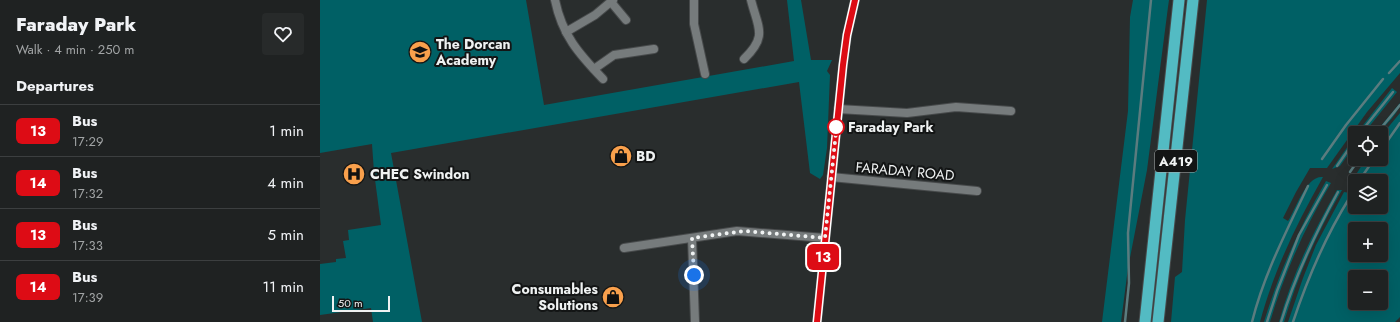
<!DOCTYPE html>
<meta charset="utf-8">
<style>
:root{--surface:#1f2222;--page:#272a2a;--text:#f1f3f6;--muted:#a1a4a5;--line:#3c3f40}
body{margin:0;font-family:Jost,sans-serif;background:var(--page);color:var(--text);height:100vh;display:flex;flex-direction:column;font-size:15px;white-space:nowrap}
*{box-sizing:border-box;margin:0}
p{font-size:13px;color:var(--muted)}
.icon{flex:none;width:22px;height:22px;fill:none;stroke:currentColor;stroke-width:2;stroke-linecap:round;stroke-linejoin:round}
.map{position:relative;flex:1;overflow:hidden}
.details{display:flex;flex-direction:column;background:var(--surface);width:320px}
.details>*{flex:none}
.badge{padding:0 8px;border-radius:6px;font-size:14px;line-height:26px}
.tools{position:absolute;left:1028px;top:126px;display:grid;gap:8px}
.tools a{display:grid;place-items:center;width:40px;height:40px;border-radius:4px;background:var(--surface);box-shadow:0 4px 16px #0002,0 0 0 1px var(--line);font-size:20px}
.scale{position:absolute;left:12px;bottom:10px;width:58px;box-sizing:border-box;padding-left:4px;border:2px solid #eff2f2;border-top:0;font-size:11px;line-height:14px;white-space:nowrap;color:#eff2f2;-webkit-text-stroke:3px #131515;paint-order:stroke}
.you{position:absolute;width:20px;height:20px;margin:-10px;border:3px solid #fff;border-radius:50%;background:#1a73e8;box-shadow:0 0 0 6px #1a73e833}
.map>.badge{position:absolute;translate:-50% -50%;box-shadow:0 0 0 2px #fff}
h2{padding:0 16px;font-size:15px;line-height:36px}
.round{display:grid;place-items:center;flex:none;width:42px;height:42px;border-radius:4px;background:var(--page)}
.overview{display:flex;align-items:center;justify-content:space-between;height:68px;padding:0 16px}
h1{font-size:19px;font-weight:800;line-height:30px}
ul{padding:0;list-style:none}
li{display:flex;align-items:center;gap:12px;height:52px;padding:0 16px;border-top:1px solid var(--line)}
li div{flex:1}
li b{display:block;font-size:15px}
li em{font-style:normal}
li .badge{min-width:44px;font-weight:700;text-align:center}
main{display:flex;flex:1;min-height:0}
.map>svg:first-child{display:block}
.green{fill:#006065;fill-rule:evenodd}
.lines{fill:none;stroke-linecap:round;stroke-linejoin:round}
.stream{stroke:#5b7c7f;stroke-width:2.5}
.minor-casing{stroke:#474a4b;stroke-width:10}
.highway-casing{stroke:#474a4b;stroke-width:13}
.minor{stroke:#767b7c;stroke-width:8}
.highway{stroke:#53bbc3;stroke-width:11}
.line-casing{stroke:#fff;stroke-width:9}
.line{stroke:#dd0c15;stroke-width:6}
.walk{stroke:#eff2f2;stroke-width:4;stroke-dasharray:0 7.2}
.stop-dot{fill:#fff;stroke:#dd0c15;stroke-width:2}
.labels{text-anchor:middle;stroke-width:4;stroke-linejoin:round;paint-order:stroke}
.shield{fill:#131515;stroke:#adb0b0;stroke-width:1}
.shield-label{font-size:13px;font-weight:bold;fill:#eff2f2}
.poi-label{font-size:14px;font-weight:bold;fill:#eff2f2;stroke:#131515;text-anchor:start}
.stop-label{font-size:14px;font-weight:bold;fill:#eff2f2;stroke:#131515;text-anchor:start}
.street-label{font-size:14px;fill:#eff2f2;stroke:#131515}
</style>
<main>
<section class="details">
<div class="overview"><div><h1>Faraday Park</h1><p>Walk · 4 min · 250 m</p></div><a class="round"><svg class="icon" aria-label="heart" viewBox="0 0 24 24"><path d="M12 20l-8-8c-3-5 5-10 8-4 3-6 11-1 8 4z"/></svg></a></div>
<h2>Departures</h2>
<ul>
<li><span class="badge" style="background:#dd0c15;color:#fff">13</span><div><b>Bus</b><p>17:29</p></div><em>1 min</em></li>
<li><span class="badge" style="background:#dd0c15;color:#fff">14</span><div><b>Bus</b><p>17:32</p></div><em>4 min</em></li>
<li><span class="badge" style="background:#dd0c15;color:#fff">13</span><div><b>Bus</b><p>17:33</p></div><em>5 min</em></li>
<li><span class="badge" style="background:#dd0c15;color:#fff">14</span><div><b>Bus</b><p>17:39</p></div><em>11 min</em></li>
</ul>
</section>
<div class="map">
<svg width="1080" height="322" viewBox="0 0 1080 322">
<rect width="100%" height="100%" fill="#292d2d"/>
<g class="green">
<path d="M0 0H206L224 105 474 61 467 0H481L491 60H512L507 71 510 75 507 148 503 175 500 179 490 173 479 82 71 153 102 322H53L51 308 0 315V264L16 262V259L26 258 23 241 29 240 28 230 61 225 54 172 52 144 0 153Z"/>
<path d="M813 0H849L848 7 827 170 808 268 801 322H782L808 111 810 17Z"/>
<path d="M887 0H1080V73L1047 112 1007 168H990L976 192 963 218 968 221C976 209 986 175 1003 177 977 223 954 270 940 322H851L855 277 862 272 865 220Z"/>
<path d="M1072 88 1077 92 1044 133H1037Z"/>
<path d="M1080 103C1080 112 1065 125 1059 133H1055Z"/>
<path d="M1080 113V317L1075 322H968L983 278 996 245 1024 192 1030 193 1035 197V207H1061V181H1035V183L1033 181 1035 176 1046 159H1061V136ZM1035 229H1061V255H1035ZM1035 277H1061V303H1035Z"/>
<path d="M1035 136V145L1020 166 1012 169Z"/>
<path d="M1006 181 1011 183C985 227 964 274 950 322H944C959 272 980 226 1006 181Z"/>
<path d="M1017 190H1022C997 233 978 275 964 322H959C972 275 993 232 1017 190Z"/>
</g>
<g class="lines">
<g class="stream">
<path d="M1069 73 1080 61"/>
<path d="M1040 133 1073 92"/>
<path d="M1057 133 1080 105"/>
<path d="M1061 150 1080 123"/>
<path d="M1002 159 1026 125 1063 79"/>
<path d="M1017 166 1035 140"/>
<path d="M1030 172 1039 159"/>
<path d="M1039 181 1054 159"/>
<path d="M805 322 809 283 808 233 831 0"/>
<path d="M932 322C944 274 967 230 988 186"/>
<path d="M947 322 957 291 979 235 1007 185"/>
<path d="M961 322C975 276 995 234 1018 192"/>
<path d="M973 322C988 277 1005 237 1030 197"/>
</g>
<g class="minor-casing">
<g id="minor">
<path d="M235 0C242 35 259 54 283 79"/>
<path d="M374 0V24L385 74"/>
<path d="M291 2 306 20"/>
<path d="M246 32 275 15 293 0"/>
<path d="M424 59C448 36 438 28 431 0"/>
<path d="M274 69 294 55 334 49"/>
<path d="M518 109 587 113 636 107 691 111"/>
<path d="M511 177 657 191"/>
<path d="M372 238 375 322"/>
<path d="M304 248 417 231 505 238"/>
<path d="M497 322 523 65 527 35 535 0"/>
</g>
</g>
<g class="highway-casing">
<g id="highway">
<path d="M825 322 859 0"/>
<path d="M838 322 873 0"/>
</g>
</g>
<use href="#minor" class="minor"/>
<use href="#highway" class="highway"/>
</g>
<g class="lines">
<g class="line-casing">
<path id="line" d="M497 322 523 65 527 35 535 0"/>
</g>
<use href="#line" class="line"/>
<path class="walk" d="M374 275 372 238 424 231 505 238 517 122 516 127"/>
</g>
<defs>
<g id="school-disc" transform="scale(1.15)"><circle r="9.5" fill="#f9a04c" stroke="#131515"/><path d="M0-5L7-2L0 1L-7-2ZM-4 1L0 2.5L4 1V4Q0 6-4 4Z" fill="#111"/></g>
<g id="shop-disc" transform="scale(1.15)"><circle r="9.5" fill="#f9a04c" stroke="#131515"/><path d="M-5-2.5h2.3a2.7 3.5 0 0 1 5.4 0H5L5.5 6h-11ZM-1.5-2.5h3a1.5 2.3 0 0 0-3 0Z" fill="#111"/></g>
<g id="hospital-disc" transform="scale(1.15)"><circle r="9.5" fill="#f9a04c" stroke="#131515"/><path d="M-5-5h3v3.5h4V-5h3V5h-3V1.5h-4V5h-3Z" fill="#111"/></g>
</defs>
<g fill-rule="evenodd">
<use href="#school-disc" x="100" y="52"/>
<use href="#shop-disc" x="301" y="156"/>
<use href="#hospital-disc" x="34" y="174"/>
<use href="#shop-disc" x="293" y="297"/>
</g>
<circle class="stop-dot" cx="516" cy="127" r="8"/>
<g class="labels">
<rect class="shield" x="835" y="150" width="42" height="22" rx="3"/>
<g class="shield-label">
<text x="856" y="166">A419</text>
</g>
<g class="poi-label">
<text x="116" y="49">The Dorcan<tspan x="116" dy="16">Academy</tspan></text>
<text x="316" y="161">BD</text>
<text x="50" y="179">CHEC Swindon</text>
<text x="278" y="294" text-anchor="end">Consumables<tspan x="278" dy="16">Solutions</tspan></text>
</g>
<g class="stop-label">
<text x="528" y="132">Faraday Park</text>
</g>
<g class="street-label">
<text transform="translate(585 171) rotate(5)" y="5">FARADAY ROAD</text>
</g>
</g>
</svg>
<div class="tools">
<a><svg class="icon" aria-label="locate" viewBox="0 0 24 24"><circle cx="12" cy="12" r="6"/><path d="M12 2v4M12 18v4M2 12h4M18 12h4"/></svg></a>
<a><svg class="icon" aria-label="layers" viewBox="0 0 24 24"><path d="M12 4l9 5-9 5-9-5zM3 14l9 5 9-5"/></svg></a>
<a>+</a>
<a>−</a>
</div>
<div class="scale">50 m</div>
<div class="you" style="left:374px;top:275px"></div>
<b class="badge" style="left:503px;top:257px;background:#dd0c15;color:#fff">13</b>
</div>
</main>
